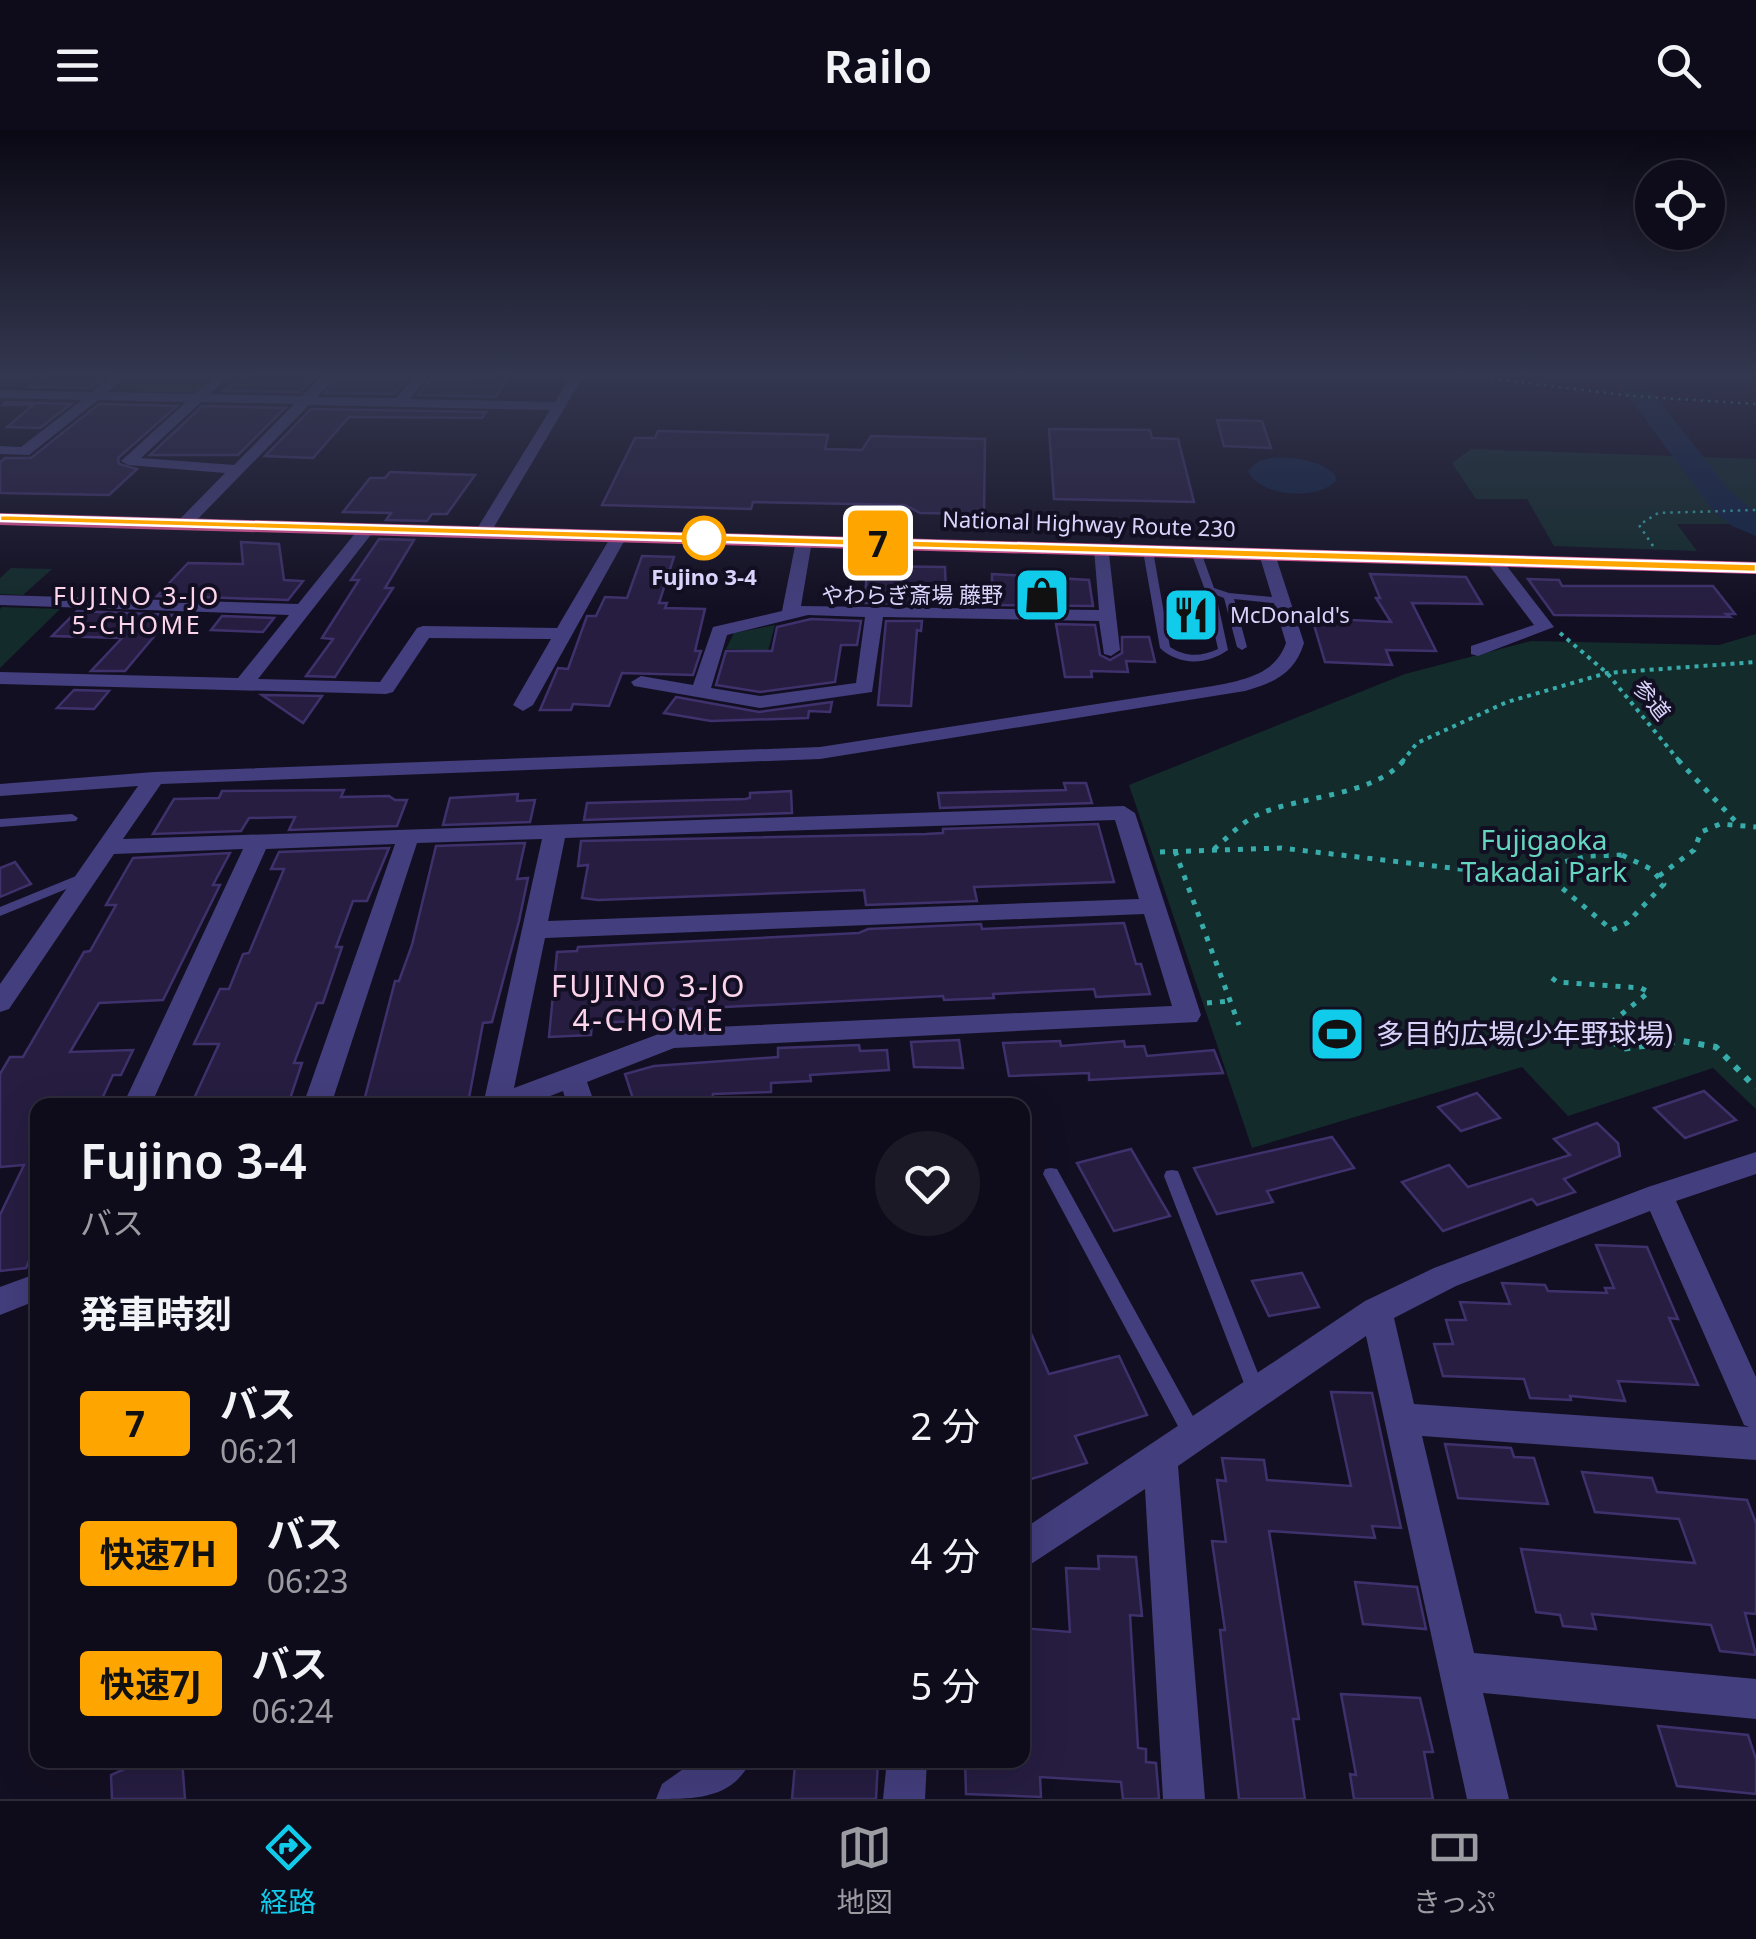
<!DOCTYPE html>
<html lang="ja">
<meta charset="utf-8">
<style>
:root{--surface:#0e0b1a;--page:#1c1927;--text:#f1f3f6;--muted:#9b9ba2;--line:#2e2b39;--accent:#11cbea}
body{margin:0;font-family:"Noto Sans","Noto Sans JP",sans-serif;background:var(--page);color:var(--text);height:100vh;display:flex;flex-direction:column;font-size:38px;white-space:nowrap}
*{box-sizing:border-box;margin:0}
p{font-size:32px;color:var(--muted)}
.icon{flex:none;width:55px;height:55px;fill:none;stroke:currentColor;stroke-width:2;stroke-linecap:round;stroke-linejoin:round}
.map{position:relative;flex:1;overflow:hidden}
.drawer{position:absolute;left:30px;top:968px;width:1000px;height:670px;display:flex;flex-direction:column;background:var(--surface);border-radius:20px;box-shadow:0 10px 40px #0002,0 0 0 2px var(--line)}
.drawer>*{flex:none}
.badge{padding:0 20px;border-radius:8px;font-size:35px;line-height:65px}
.tools{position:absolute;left:1635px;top:30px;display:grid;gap:20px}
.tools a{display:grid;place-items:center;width:90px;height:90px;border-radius:50%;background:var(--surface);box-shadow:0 10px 40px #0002,0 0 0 2px var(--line);font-size:50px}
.map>.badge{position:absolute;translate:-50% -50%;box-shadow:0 0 0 5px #fff}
h2{padding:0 50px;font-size:38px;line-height:90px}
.round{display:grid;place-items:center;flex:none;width:105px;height:105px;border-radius:52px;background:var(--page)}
.overview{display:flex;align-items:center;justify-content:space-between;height:170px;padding:0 50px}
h1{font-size:48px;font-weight:600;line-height:75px}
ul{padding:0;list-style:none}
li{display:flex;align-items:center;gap:30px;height:130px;padding:0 50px}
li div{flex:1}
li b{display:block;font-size:38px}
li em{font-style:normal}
li .badge{min-width:110px;font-weight:700;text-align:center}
header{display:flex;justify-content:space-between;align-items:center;height:130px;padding:0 50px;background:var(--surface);font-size:45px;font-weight:600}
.tabs{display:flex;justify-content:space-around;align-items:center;height:140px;border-top:2px solid var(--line);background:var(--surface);font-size:28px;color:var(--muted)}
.tabs a{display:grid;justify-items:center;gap:5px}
.tabs .on{color:var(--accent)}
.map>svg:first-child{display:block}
.green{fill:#132b2b}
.water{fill:#112344}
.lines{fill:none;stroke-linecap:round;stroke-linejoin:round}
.river{fill:#112344;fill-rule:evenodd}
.building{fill:#261d41;stroke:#3f316c;stroke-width:2.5}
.path-far3{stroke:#37acaa;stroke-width:2.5;stroke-dasharray:2.5 5;stroke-linecap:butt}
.path-far2{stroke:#37acaa;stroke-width:4;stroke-dasharray:4 5;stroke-linecap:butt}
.path-far1{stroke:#37acaa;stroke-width:5;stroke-dasharray:5 8;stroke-linecap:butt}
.path{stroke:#37acaa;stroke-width:6;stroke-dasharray:6 9;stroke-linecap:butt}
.lane{fill:#433e7d;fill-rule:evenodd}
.street{fill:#433e7d;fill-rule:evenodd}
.highway{fill:#f3589c;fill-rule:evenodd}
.line{fill:#ffa500;stroke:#fff;stroke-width:2.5}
.stop-dot{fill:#fff;stroke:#ffa500;stroke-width:5}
.labels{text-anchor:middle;stroke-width:8;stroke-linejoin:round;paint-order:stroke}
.far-street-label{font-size:22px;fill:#dad4fc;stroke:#130f22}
.far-stop-label{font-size:22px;font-weight:bold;fill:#dad4fc;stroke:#130f22}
.far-poi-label{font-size:22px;fill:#dad4fc;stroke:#130f22;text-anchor:end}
.far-neighbourhood-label{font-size:25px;letter-spacing:2.5px;fill:#fcd5ec;stroke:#130f22}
.park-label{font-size:28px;fill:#65d6bf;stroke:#130f22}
.poi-label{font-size:28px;fill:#dad4fc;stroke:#130f22;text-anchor:start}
.neighbourhood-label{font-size:30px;letter-spacing:2.5px;fill:#fcd5ec;stroke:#130f22}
</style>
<header><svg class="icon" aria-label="menu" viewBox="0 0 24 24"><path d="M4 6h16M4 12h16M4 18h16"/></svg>Railo<svg class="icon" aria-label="search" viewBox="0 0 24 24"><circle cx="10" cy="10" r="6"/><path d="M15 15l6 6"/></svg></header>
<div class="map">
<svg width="1756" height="1669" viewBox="0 0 1756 1669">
<rect width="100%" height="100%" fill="#130f22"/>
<g class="green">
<path d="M135 245H217L195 263 114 261Z"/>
<path d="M1471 319 1756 329V394H1677L1697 421 1554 416 1527 369H1476L1452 333Z"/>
<path d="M11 438 52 439 23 465 0 464V448Z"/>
<path d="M2 477 60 479 0 538V479Z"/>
<path d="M775 495 768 521 726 519 734 503Z"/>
<path d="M1756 504V979L1713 938 1568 986 1522 937 1252 1018 1129 655 1405 544 1531 511 1719 515Z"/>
</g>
<path class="water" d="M1270 328C1293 327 1318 329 1335 345L1336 351C1317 371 1260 367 1248 341L1259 331Z"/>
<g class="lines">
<path class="river" d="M1612 245H1639L1730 361 1756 383V406L1732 396 1714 382Z"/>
</g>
<g class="building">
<path d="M44 245H107L91 258 28 257Z"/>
<path d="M244 245H317L300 262 224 261Z"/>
<path d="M509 245 496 267 418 265 432 247Z"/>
<path d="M340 246H410L394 264 325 263Z"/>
<path d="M6 272 71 274 40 298 7 297 33 275H3Z"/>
<path d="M99 274 177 276 118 328 119 334 137 339 109 365 0 363V332L5 328H31Z"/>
<path d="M202 276 285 278 238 325H150Z"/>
<path d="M311 279 486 282 482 288 349 287 313 328 265 326Z"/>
<path d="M1217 290 1262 291 1271 318 1224 316Z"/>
<path d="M1049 299 1150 300 1152 308 1178 309 1194 372 1054 369Z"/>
<path d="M658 301 828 305 825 319 862 320 871 306 985 309 984 384 920 383 905 375 753 372 751 379 602 375 635 308H655Z"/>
<path d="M390 342 475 345 447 384H432L427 391 386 390 391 383 343 382 370 348H385Z"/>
<path d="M379 409 414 410 385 458H393L335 547 306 546 333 509 322 508 359 450H351Z"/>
<path d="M241 412 279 414 284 450 303 451 288 470 200 467 192 461 187 467 157 466 188 433 243 434Z"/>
<path d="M642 426 674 427 659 473H667L665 478 705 479 695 521H701L693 545 622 543 609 576 573 574 571 580H540L558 538 568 539 587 486H596L605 467 627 468Z"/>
<path d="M867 436 945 437 946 464H923V474L865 473Z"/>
<path d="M992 444 1089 450 1093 476 992 475Z"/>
<path d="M1370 444 1466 447 1482 474 1412 473 1436 521 1386 520 1392 535 1325 532 1312 488 1391 492 1376 468H1380Z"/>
<path d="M1528 449 1559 450 1562 456H1713L1735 484H1726L1730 487 1554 485Z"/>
<path d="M1168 466 1203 467 1211 505 1175 504Z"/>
<path d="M77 481 172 485 125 541H91L122 508 52 506Z"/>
<path d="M222 486 274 488 263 502 211 500Z"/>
<path d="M811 489 861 491 857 515H841L835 552 760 562 716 555 726 521H772L777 497Z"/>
<path d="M886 491H922L921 501 917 500 911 576 878 575Z"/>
<path d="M1056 494 1095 495 1100 525 1110 530 1122 523V507H1149L1155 532 1126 531 1128 542 1091 541 1092 547H1065Z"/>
<path d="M74 560 109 561 94 579 57 578Z"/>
<path d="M262 565 322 566 303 593Z"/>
<path d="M676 567 759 582 832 572 830 582 809 581 808 588 711 591 664 583Z"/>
<path d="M1064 653H1086L1092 673 940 678 938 663 1066 660Z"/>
<path d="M344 660 341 667 389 666 395 670H407L397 696 289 700 295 687 249 688 241 701 153 704 174 669 219 668 222 661Z"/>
<path d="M791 661 792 683 584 690 587 673 745 669 750 668V663Z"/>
<path d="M518 664 517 671 535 670 530 692 443 695 450 668Z"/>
<path d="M1098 694 1114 752 974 757 977 771 866 775 864 760 598 770 582 768 588 735 578 736 581 711 926 704 943 703V699Z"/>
<path d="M525 713 517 749 528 748 519 791 492 892 483 893 469 968 363 975 395 851H399L412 815 436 716Z"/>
<path d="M389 718 367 771H353L336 817H342L323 873H317L294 933H302L288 975H191L219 914H194L220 859H229L243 824 249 823 284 739H271L279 722Z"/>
<path d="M230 723 213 755H220L163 870 99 873 70 922 133 920 121 945H113L99 975H38V1108L26 1138 0 1141V1085L24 1035 0 1037V944L10 927H23L84 822 90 821 116 775H106L133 728Z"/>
<path d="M15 732 31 754 0 767V738Z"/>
<path d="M1124 793 1136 834H1141L1150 864 1096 867 1094 859 993 864 994 868 944 870 943 866 666 880 665 890 592 893 591 905 549 907 557 822 577 821 578 817 859 803 868 799 981 794 982 799Z"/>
<path d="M959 910 963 938 914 937 911 912Z"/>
<path d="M1060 911 1061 916 1124 911 1125 917 1144 916 1147 926 1214 920 1223 943 1089 950V943L1009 946 1003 913Z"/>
<path d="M859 915 860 921 887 920 889 940 810 945 811 951 771 953V962L713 964 712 972 645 975H635L625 944 654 936 778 927V918Z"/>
<path d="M1704 961 1736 990 1685 1008 1654 978Z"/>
<path d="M1477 963 1500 988 1461 1001 1438 977Z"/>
<path d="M1597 993 1618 1013 1620 1026 1564 1049 1575 1062 1537 1075 1532 1069 1443 1101 1402 1052 1449 1035 1468 1057 1570 1025 1554 1009Z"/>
<path d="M1332 1007 1354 1038 1267 1061 1273 1072 1217 1084 1194 1038Z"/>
<path d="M1131 1019 1170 1086 1114 1101 1077 1033Z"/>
<path d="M1596 1115 1647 1117 1678 1189 1669 1188 1698 1255 1618 1251 1625 1271 1570 1266 1571 1270 1530 1268 1524 1249 1443 1246 1434 1214H1453L1446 1190H1466L1460 1172 1510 1174 1502 1153 1545 1155 1548 1161 1607 1163 1605 1158H1614Z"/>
<path d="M1302 1143 1319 1177 1269 1186 1252 1151Z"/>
<path d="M1022 1183 1049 1244 1119 1226 1147 1285 1075 1306 1087 1333 1031 1349 1022 1328Z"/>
<path d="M1331 1262 1372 1263 1401 1398 1372 1396 1375 1408 1269 1401 1299 1589H1293L1305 1669H1239L1220 1500H1225L1212 1411 1226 1412 1217 1350 1226 1351 1222 1328 1264 1330 1267 1350 1351 1356Z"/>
<path d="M1445 1314 1511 1318 1514 1327 1534 1328 1548 1374 1458 1368Z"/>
<path d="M1582 1342 1652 1348 1657 1362 1747 1370 1756 1393V1484L1745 1483 1756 1525 1720 1521 1711 1495 1592 1484 1596 1499 1563 1496 1560 1485 1536 1482 1521 1419 1695 1433 1679 1389 1595 1382Z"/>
<path d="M1098 1426 1136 1427 1142 1486 1130 1485 1138 1618 1146 1619V1632L1156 1633 1159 1669H1123L1121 1652 1040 1647 1041 1667 966 1664 965 1630H1022V1498L1070 1502 1066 1438 1099 1439Z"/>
<path d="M1355 1452 1417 1457 1426 1499 1363 1494Z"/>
<path d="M1341 1564 1420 1568 1433 1622H1424L1433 1669H1354L1350 1644 1356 1645Z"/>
<path d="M1658 1596 1748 1605 1756 1629V1664L1677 1656Z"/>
<path d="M144 1630H182L185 1669H112L111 1645Z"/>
<path d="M833 1630H878L876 1669H792L795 1635 833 1636Z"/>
</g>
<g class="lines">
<g class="path-far3">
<path d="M1462 245 1632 266 1756 274"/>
<path d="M1653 416 1639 395 1658 383 1756 380"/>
</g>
<g class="path-far2">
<path d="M1560 503 1607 543 1680 632"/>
<path d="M1402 632 1417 613 1507 572 1607 543 1756 532"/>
</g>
<g class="path-far1">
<path d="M1678 630 1738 694"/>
<path d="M1214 719C1227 708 1242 692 1257 685 1298 666 1375 666 1404 630"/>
<path d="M1175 721 1239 895"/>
<path d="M1160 722 1281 718 1486 742 1538 738"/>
<path d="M1622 725 1651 739 1664 754 1627 793 1612 800 1538 738 1589 726Z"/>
<path d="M1659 746 1694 720 1701 702 1720 694 1756 697"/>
<path d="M1552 848 1557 852 1641 858 1649 862 1602 900 1604 902"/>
<path d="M1207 873 1230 871"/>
</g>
<path class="path" d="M1602 900 1621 919 1682 911 1716 917 1756 958"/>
<g class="lane">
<path d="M1148 418 1153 421 1170 517C1185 527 1201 527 1218 519L1205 460 1191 422 1193 420 1201 422 1214 458 1229 463 1283 468 1288 471 1283 474 1234 469 1247 517 1242 520 1237 517 1224 468 1216 465 1228 520C1207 535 1179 536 1160 518L1143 421Z"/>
<path d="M72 684 78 688 76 691 0 697V689Z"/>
<path d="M86 742 92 746 91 749 0 786V777Z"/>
<path d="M1051 1038 1057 1039 1200 1299 1202 1305 1200 1311 1193 1314 1186 1311 1043 1044 1045 1039Z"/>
<path d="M1172 1040 1178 1041 1180 1046 1265 1261 1263 1267 1256 1269 1249 1267 1247 1261 1164 1046 1166 1041Z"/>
</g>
<g class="street">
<path d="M113 245H128L108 262 195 264 216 245H230L210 264 302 266 323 245H337L317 267 396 268 416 245H429L410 269 555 272 571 245H584L491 402 483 407 475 402 550 280 309 275 190 397H178V391L225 343 128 335 121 331 186 272 98 270 29 325 0 324V316L21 317 82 270 0 268V260L92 262ZM201 272 294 274 234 335 141 328Z"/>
<path d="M367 394 375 399 373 402 258 549 380 552 417 498 423 496 557 498 613 403 627 406 533 575 523 581 513 575 551 509 429 508 393 562 386 564 0 554V542L238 548 289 485 0 475V465L298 474 361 396Z"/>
<path d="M804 406 812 411 801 476 1099 480 1094 419 1108 415 1120 520 1111 526 1104 524 1099 491 883 487 872 562 760 578 634 556 631 552 641 546 693 555 713 497 782 481 796 411ZM808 485 865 487 856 553 760 566 711 558 727 505Z"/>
<path d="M1267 419 1275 424 1304 513C1295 543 1274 553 1245 561L820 629 161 654 123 709 1124 676 1135 683 1201 885 1197 892 674 918 587 952 595 975H567L563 961 527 975H483L542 709 417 713 331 975H303L395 714 266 719 151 975H123L243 719 114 724 9 879 0 882V854L138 656 0 666V654L154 642 820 617 1213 556C1243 550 1275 545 1286 513L1259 424ZM1115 690 1139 769 548 791 565 708ZM1144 784 1172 876 672 899 514 958 545 808Z"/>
<path d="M1487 426H1499L1554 497 1478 526 1471 524V516L1534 495 1485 430Z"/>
<path d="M1756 1022V1044L1676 1071 1756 1247V1330L1422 1306 1474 1523 1756 1549V1589L1483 1563 1509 1669H1467L1366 1206 1178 1336 1205 1669H1163L1145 1359 1022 1440V1400L1365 1171 1434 1138 1648 1057ZM1650 1081 1744 1295 1749 1297 1414 1274 1394 1188 1456 1156Z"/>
<path d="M38 1143V1170L0 1185V1157Z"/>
<path d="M696 1630H751C733 1669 696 1669 656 1669L662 1654Z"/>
<path d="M887 1630H927L925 1669H883Z"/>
</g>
<path class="highway" d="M0 383 1756 432V444L0 395Z"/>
</g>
<linearGradient id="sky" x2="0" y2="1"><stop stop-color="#0a0813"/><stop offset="0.51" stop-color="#33374f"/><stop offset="1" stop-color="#33374f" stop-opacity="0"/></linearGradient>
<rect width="1756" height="479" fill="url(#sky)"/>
<path class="line" d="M0 385 1756 434V442L0 391Z"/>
<defs>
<g id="shop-square" transform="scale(2.875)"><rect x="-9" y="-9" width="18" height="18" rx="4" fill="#11cbea" stroke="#130f22"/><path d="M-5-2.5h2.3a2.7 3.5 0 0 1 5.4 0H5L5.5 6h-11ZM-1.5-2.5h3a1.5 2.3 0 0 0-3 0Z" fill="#111"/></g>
<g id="restaurant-square" transform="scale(2.875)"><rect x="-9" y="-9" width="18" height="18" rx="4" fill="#11cbea" stroke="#130f22"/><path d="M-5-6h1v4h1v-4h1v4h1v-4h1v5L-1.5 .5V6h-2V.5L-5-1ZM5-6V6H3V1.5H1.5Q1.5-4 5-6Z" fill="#111"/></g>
<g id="stadium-square" transform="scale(2.875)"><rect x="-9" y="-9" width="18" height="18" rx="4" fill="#11cbea" stroke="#130f22"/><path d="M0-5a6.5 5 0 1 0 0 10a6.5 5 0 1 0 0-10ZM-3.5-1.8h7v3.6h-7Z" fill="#111"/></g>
</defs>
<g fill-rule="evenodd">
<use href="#shop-square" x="1042" y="465"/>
<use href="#restaurant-square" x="1191" y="485"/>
<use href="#stadium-square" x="1337" y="904"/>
</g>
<circle class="stop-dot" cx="704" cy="408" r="20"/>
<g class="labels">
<g class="far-street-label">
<text transform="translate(1089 394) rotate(2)" y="8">National Highway Route 230</text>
<text transform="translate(1652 570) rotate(51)" y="8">参道</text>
</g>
<g class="far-stop-label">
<text x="704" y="455">Fujino 3-4</text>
</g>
<g class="far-poi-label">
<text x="1003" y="473">やわらぎ斎場 藤野</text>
<text x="1230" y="493" text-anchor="start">McDonald's</text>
</g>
<g class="far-neighbourhood-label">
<text x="137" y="475">FUJINO 3-JO<tspan x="137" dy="29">5-CHOME</tspan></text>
</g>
<g class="park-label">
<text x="1544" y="720">Fujigaoka<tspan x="1544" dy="32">Takadai Park</tspan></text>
</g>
<g class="poi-label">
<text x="1376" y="914">多目的広場(少年野球場)</text>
</g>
<g class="neighbourhood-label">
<text x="649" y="867">FUJINO 3-JO<tspan x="649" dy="34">4-CHOME</tspan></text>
</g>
</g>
</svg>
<div class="tools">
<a><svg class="icon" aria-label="locate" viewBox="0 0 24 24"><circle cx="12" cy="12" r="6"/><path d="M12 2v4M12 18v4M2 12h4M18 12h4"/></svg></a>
</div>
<b class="badge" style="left:878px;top:413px;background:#ffa500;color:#111">7</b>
<section class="drawer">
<div class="overview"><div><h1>Fujino 3-4</h1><p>バス</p></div><a class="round"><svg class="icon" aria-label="heart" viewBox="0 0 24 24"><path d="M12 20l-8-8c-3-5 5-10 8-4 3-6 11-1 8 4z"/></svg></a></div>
<h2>発車時刻</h2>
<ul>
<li><span class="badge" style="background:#ffa500;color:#111">7</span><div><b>バス</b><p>06:21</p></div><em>2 分</em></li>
<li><span class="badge" style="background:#ffa500;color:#111">快速7H</span><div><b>バス</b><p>06:23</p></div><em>4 分</em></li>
<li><span class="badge" style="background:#ffa500;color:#111">快速7J</span><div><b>バス</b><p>06:24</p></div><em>5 分</em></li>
</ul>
</section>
</div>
<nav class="tabs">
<a class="on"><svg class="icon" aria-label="directions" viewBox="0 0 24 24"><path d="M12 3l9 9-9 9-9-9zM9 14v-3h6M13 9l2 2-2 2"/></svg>経路</a>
<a><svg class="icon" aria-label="map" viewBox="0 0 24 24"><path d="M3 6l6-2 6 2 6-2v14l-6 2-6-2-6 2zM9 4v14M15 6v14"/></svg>地図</a>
<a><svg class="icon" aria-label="tickets" viewBox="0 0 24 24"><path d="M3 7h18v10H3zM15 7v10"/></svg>きっぷ</a>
</nav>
